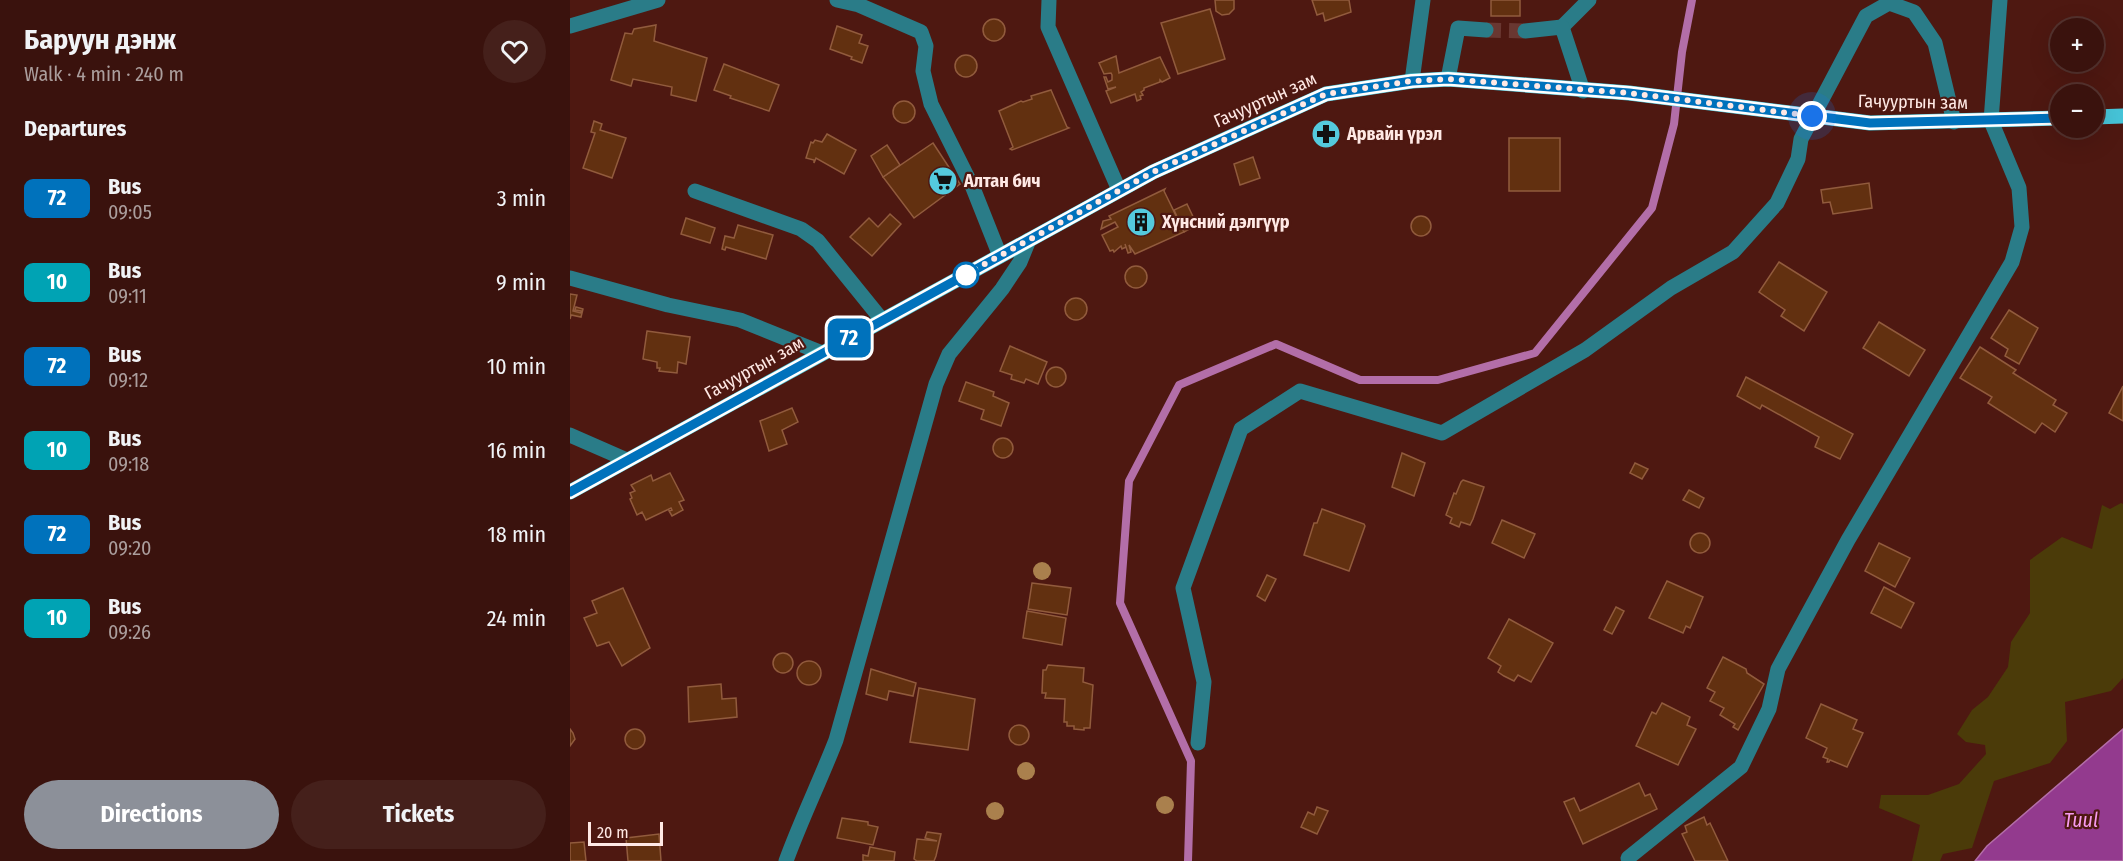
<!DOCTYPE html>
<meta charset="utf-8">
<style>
:root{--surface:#3a120d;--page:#45201b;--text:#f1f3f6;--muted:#ab9e9d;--line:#54322e;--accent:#8c9099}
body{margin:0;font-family:"Fira Sans Condensed",sans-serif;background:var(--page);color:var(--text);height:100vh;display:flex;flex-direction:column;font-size:22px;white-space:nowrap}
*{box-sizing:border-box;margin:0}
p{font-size:20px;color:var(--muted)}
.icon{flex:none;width:33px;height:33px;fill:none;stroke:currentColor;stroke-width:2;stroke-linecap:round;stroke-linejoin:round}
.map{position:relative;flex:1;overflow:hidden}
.details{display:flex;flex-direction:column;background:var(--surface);width:570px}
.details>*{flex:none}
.badge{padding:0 12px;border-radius:9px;font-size:21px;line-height:39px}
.controls{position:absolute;left:1480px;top:18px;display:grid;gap:12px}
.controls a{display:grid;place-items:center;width:54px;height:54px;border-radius:50%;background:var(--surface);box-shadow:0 6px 24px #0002,0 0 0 2px var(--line);font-size:30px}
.scale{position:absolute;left:18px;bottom:15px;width:75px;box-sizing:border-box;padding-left:6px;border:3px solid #ffe9e5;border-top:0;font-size:16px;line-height:21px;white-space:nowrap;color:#ffe9e5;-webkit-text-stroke:4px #4e1811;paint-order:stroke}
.you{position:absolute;width:30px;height:30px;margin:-15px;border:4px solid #fff;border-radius:50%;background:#1a73e8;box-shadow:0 0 0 9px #1a73e833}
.map>.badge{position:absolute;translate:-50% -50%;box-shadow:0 0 0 3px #fff}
h2{padding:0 24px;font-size:22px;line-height:54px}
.round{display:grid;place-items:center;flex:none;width:63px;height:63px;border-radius:32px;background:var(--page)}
.summary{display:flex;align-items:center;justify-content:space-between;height:102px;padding:0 24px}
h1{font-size:28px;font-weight:700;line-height:45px}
.primary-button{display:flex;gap:12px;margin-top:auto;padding:12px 24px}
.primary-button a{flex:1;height:69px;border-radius:36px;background:var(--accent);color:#fff;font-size:24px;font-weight:700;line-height:69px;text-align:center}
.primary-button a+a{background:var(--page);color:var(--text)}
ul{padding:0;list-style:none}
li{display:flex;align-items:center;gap:18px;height:84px;padding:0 24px}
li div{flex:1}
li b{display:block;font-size:22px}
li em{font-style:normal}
li .badge{min-width:66px;font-weight:700;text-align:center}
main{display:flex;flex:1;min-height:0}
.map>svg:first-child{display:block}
.green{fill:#4b3b09}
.water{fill:#933a8e;stroke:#b36ea8;stroke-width:1.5}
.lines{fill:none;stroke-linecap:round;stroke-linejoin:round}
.stream{stroke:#b36ea8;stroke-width:8}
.building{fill:#623010;stroke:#915b3d;stroke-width:1.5}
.minor-tunnel{stroke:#693731;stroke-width:15;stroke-dasharray:15 8;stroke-linecap:butt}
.minor{stroke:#2a7c88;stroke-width:15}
.major{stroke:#46c4d8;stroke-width:15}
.tree{fill:#aa804d}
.line-casing{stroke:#fff;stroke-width:14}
.line{stroke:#0072bc;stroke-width:9}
.walk{stroke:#ffe9e5;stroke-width:6;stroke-dasharray:0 10.8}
.stop-dot{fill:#fff;stroke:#0072bc;stroke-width:3}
.labels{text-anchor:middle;stroke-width:4.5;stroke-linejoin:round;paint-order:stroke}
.street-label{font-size:18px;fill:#ffe9e5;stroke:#4e1811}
.poi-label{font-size:18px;font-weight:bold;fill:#ffe9e5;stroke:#4e1811;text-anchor:start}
.water-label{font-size:20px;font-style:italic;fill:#f79bef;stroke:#4e1811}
</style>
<main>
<section class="details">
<div class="summary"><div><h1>Баруун дэнж</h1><p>Walk · 4 min · 240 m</p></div><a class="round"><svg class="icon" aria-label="heart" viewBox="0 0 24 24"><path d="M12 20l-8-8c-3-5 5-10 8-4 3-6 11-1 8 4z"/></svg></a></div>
<h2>Departures</h2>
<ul>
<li><span class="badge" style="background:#0072bc;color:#fff">72</span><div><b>Bus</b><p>09:05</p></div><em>3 min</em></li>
<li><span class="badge" style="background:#00a3b4;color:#fff">10</span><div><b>Bus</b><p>09:11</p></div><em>9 min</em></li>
<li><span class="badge" style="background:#0072bc;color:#fff">72</span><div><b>Bus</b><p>09:12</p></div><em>10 min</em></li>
<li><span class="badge" style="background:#00a3b4;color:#fff">10</span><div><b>Bus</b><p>09:18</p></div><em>16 min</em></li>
<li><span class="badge" style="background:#0072bc;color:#fff">72</span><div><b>Bus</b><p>09:20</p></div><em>18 min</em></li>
<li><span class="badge" style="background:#00a3b4;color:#fff">10</span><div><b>Bus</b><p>09:26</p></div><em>24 min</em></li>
</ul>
<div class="primary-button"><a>Directions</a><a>Tickets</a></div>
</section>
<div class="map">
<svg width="1553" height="861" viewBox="0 0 1553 861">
<rect width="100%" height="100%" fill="#4e1811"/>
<path class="green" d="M1551 503 1553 504V678L1541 691 1495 702 1497 741 1480 763 1424 781 1402 848 1373 854 1370 861H1342L1350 825 1309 808 1311 795H1358L1389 784 1416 754 1415 745 1396 742 1387 734 1402 710 1418 697 1438 667 1441 642 1460 613V560L1492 537 1522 549 1532 505 1540 509Z"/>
<path class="water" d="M1553 729V861H1405L1417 846Z"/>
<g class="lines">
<path class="stream" d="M618 861 621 761 550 603 559 481 609 385 706 344 790 380H868L965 353 1082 208 1104 124 1112 52 1122 0"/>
</g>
<g class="building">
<path d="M664 0V9L659 14 652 15 646 11 645 0Z"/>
<path d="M742 0H779L781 12 755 21 753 13 747 15Z"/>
<rect x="921" y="0" width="29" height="16"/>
<path d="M640 9 655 59 608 74 591 23Z"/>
<circle cx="424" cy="30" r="11"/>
<path d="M86 25 84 41 137 58 126 101 101 95 102 87 63 79 61 86 41 80 55 33 62 34 64 29Z"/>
<path d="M267 26 292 35 289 43 298 46 292 63 281 59 282 57 260 49Z"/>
<circle cx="396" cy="66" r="11"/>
<path d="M546 56 549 73 590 57 600 78 592 82 590 80V82L574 88V90L571 92 573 95 570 96 571 99 567 101 565 94 541 103 536 91 546 87 538 89 534 77H536L538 82 542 80V75L541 73 534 74 529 63Z"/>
<path d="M154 64 209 85 199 111 160 98 161 96 144 90Z"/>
<path d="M481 90 497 127 499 128 442 150 440 149 443 147 429 111 451 101 453 102 462 99 461 96Z"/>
<circle cx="334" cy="112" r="11"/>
<path d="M24 121 32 124 30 130 56 138 42 178 13 168 25 133 21 132Z"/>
<path d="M257 134 286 150 274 174 246 158 244 163V160L236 158 241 142 243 143 245 140 252 142Z"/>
<rect x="939" y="138" width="51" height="53"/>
<path d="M363 143 390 184 344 218 313 177Z"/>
<path d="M317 145 330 165 313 177 301 156Z"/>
<path d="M683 157 690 178 670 185 664 164Z"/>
<path d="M1299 183 1302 208 1263 214 1260 202 1253 203 1251 190Z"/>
<path d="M595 189 594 191 614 232 565 254 559 245 561 252 558 253 555 244 556 247 552 249 551 246 544 252 543 250 540 251 532 235 548 227 545 222 531 229 533 221 541 219 539 216Z"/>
<path d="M617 204 627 225 614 232 604 210Z"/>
<path d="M320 214 331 224 302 256 280 237 299 218 308 227Z"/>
<circle cx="851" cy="226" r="10"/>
<path d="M116 218 145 228 140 243 111 234Z"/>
<path d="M168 225 203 235 196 259 156 247 155 250 152 249 155 236 164 238Z"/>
<path d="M1209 262 1257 292 1234 331 1211 316 1215 310 1189 292Z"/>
<circle cx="566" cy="277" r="11"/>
<path d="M0 294 7 295 3 311 11 313V311L5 310 6 307 13 309 11 317 1 315 0 319Z"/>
<circle cx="506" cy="309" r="11"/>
<path d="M1439 310 1468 328 1449 364 1435 356 1438 349 1421 338Z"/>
<path d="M1309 322 1355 350 1339 376 1293 348Z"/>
<path d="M77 331 120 337 116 364 108 362 107 373 89 371 90 368H87V362L73 359Z"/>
<path d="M440 346 477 362 468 384 456 379 454 383 441 379 442 375 430 371Z"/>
<path d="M1410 347 1446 370 1443 373 1486 400 1483 405 1497 413 1485 432 1472 423 1465 433 1418 403 1422 397 1390 378Z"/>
<circle cx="486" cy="377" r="10"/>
<path d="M1176 377 1283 434 1270 459 1245 447 1249 437 1192 405 1190 409 1167 396Z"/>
<path d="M396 382 424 392 423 396 439 403 431 426 411 419 414 410 389 401Z"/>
<path d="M1553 386V421L1539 413Z"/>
<path d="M222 408 228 422 212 430 217 444 199 451 190 421Z"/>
<circle cx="433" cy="448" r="10"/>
<path d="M832 453 855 463 844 496 822 487Z"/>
<path d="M1065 463 1078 469 1072 479 1060 473Z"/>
<path d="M100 473 114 500 109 502 113 510 102 516 99 511 102 510 101 508 76 520 72 512 67 515 60 499 62 498 60 493 65 491 61 485 81 475 83 481Z"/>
<path d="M893 480 914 487 903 519 900 525 891 522 889 527 880 523 882 518 876 515 884 493 886 494 891 482Z"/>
<path d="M1119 490 1134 498 1129 508 1113 500Z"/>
<path d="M752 509 794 524 795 526 779 571 734 555 744 523H747Z"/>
<path d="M932 520 965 534 954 558 922 543Z"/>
<circle cx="1130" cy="543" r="10"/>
<path d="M1309 543 1340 558 1325 587 1295 571Z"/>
<path d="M697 575 706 579 695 601 687 596Z"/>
<path d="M1097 581 1133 597 1120 628 1116 626 1113 633 1079 618Z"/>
<path d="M462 583 501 588 497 615 458 609Z"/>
<path d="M1314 587 1344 603 1331 628 1301 613Z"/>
<path d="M53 588 80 648 52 666 39 642 27 646 14 618 27 613 22 601Z"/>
<path d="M1046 607 1054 611 1042 634 1034 630Z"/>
<path d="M457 611 496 618 492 645 453 638Z"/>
<path d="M939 619 983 643 961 682 948 675 944 681 934 676 928 672 931 666 918 658Z"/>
<circle cx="213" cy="663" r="10"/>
<path d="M1153 657 1176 669 1177 673 1194 684 1168 730 1163 727 1165 724 1150 715 1154 708 1140 701 1145 692 1137 688Z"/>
<circle cx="239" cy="673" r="12"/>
<path d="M478 665 514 668 513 682 523 685 520 728H514V730L504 729V726H497V722H494L495 699 475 698 476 693H472L473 670H476Z"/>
<path d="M301 669 346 683 343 696 319 691 317 700 296 694Z"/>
<path d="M151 684 152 699 166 698 167 717 119 722 118 687Z"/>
<path d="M349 688 405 699 398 750 340 742Z"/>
<path d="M1092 703 1120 717 1117 725 1126 729 1108 765 1066 746 1082 712 1086 714Z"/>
<path d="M1251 704 1287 720 1283 729 1293 733 1277 767 1260 760 1259 762H1257L1258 759 1253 757 1257 748 1236 738Z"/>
<circle cx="449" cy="735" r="10"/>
<path d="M0 729 3 733 5 739 0 746Z"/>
<circle cx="65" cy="739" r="10"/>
<path d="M1069 783 1075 796 1080 794 1087 809 1013 844 994 802 1004 798 1010 811Z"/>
<path d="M747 807 758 811 747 834 731 827 738 812 744 815Z"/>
<path d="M1134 817 1137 825 1140 823 1158 861H1125L1112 834 1117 832 1115 826Z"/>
<path d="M272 818 298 822V825L308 827 303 845 267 838Z"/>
<path d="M357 832 371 834 366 856 364 861H347L344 859 347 839 367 841 355 838Z"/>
<path d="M89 834 91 861H58L56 838Z"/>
<path d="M14 842 16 861H0V843Z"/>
<path d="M300 847 325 852 324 861H293V855L298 856Z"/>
</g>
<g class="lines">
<path class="minor-tunnel" d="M916 30 955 31"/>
<g class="minor">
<path d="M267 0 289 5 351 32 356 46 353 71 361 104 403 188 430 256"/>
<path d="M479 0 478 27 549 190"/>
<path d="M0 26 88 0"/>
<path d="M992 27 1019 0"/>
<path d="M955 31 992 27 1013 91"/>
<path d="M878 79 888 28 916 30"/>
<path d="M842 81 853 0"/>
<path d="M125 191 231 229 248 241 312 320"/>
<path d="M0 278 98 305 170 320 252 353"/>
<path d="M0 435 57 460"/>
<path d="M628 743 634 682 613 588 671 429 730 391 872 433 1015 350 1101 288 1163 252 1207 203 1228 159 1231 139 1296 16 1319 3 1344 12 1365 43 1384 122"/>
<path d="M1058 858 1171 767 1199 709 1208 669 1278 540 1442 262 1452 227 1449 188 1421 121 1430 0"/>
<path d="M216 861C231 820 250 781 266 740L366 384 379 354 432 289 450 262 459 240"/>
</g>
<g class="major">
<path d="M1524 117 1553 116"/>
<path d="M0 492 583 172 756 94 842 81 878 79 1059 93 1300 123 1491 118"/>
</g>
</g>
<g class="tree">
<circle cx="472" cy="571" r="9"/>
<circle cx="456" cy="771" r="9"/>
<circle cx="595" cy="805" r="9"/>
<circle cx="425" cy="811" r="9"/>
</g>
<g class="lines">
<g class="line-casing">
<path id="line" d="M0 492 583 172 756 94 842 81 878 79 1059 93 1300 123 1491 118"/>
</g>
<use href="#line" class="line"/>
<path class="walk" d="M396 275 391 277 583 172 756 94 842 81 878 79 1059 93 1242 116"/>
</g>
<defs>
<g id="pharmacy-disc" transform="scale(1.5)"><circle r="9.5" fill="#54cadd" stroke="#4e1811"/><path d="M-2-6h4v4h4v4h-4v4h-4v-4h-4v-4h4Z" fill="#111"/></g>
<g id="supermarket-disc" transform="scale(1.5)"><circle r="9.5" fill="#54cadd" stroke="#4e1811"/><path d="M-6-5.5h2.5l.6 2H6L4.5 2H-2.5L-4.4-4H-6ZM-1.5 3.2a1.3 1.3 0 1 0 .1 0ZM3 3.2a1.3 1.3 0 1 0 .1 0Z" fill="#111"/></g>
<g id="building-disc" transform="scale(1.5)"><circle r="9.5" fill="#54cadd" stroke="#4e1811"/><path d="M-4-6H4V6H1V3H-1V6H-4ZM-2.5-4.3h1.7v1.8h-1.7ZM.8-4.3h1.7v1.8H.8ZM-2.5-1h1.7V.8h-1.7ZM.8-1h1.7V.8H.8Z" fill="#111"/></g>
</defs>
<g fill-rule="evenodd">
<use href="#pharmacy-disc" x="756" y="134"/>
<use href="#supermarket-disc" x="373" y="181"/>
<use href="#building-disc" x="571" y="222"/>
</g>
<circle class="stop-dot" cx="396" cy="275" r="12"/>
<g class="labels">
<g class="street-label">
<text transform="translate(695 100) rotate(-24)" y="6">Гачууртын зам</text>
<text transform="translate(1343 102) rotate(1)" y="6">Гачууртын зам</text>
<text transform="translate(184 368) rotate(-29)" y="6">Гачууртын зам</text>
</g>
<g class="poi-label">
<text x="777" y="140">Арвайн үрэл</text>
<text x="394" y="187">Алтан бич</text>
<text x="592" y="228">Хүнсний дэлгүүр</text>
</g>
<g class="water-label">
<text x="1511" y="827">Tuul</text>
</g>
</g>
</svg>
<div class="controls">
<a>+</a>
<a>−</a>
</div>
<div class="scale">20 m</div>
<div class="you" style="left:1242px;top:116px"></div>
<b class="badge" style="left:279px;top:338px;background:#0072bc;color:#fff">72</b>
</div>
</main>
